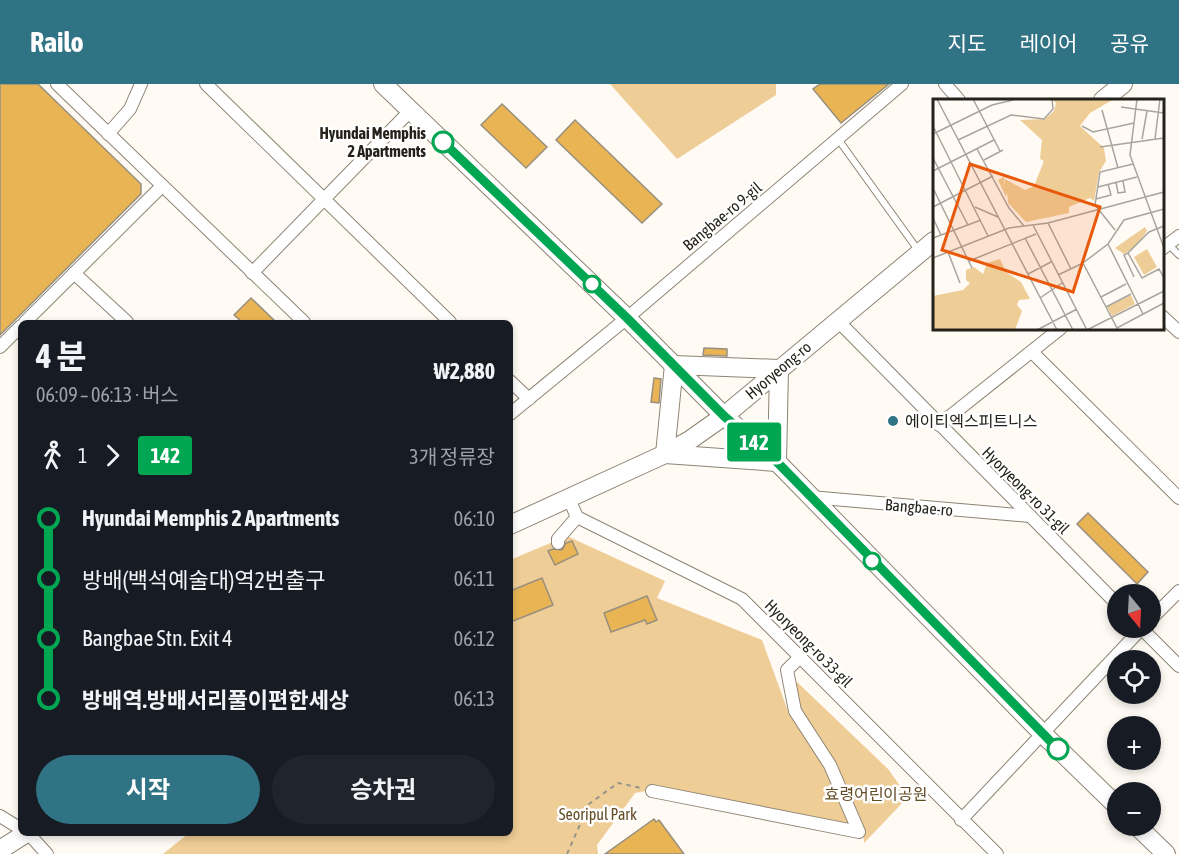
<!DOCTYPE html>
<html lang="ko">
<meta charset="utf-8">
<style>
:root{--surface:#171b24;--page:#20242c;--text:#f1f3f6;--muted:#9ea1a6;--accent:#307384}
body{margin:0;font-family:"Asap Condensed","Noto Sans KR",sans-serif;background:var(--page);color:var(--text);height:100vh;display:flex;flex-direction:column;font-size:22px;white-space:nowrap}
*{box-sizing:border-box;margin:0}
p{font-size:20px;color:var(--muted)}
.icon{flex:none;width:33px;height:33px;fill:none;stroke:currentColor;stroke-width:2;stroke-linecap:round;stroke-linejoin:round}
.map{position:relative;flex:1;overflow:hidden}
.side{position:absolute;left:18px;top:236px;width:495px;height:516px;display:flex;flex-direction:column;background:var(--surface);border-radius:9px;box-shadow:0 3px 9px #0003}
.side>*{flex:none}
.badge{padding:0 12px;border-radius:4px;font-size:21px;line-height:39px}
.needle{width:39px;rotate:162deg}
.buttons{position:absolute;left:1107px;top:500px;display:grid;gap:12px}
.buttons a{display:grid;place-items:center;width:54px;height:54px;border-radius:50%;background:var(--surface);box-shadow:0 3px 9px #0003;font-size:30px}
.map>.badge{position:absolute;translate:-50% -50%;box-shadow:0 0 0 3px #fff}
.legs{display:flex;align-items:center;gap:9px;height:66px;padding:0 18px;font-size:20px}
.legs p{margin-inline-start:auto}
.headline{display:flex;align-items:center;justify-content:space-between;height:102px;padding:0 18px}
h1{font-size:33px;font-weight:700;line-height:45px}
.primary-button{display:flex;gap:12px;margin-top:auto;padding:12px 18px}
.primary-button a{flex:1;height:69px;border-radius:36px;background:var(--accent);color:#fff;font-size:24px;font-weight:700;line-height:69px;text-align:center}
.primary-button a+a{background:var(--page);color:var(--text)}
ul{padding:0 18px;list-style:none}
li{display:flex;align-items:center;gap:21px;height:60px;font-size:22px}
li i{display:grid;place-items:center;width:9px;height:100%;margin:0 8px;background:currentColor}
li i::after{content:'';width:15px;height:15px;margin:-8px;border:4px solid;border-radius:50%;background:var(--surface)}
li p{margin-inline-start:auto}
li:first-child i{background:linear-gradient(#0000 50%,currentColor 0)}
li:last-child i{background:linear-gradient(currentColor 50%,#0000 0)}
header{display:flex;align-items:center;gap:36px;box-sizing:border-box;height:84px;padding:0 30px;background:var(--accent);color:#fff}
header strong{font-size:28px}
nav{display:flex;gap:33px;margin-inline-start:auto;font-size:21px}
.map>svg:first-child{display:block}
.green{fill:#efcd96}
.building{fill:#e9b454;stroke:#988f7f;stroke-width:1.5}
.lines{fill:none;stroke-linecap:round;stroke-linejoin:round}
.lane-casing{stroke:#8e8475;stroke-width:8}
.street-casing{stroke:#8e8475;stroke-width:14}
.secondary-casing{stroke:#8e8475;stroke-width:20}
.path{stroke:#97948d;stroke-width:2;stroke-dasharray:4.5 4.5;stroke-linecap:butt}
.lane{stroke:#fff;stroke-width:6}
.street{stroke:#fff;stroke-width:12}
.secondary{stroke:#fff;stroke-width:18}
.line-1-casing{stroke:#fff;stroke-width:14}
.line-1{stroke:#00a651;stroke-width:9}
.stop-1-dot{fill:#fff;stroke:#00a651;stroke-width:3}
.poi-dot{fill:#307384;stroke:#fff;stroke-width:2}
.labels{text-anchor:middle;stroke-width:5;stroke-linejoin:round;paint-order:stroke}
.stop-label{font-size:16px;font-weight:bold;fill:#25221c;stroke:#fff;text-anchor:end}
.street-label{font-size:16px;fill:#25221c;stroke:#fff}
.poi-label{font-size:16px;fill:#25221c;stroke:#fff;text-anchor:start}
.park-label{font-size:16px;fill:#634c25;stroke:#fff}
.inset-road{fill:none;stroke:#a8a49e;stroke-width:1.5}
.view{fill:#e8590c;fill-opacity:0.15;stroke:#e8590c;stroke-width:3}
.inset-edge{fill:none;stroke:#25221c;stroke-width:3}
</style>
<header>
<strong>Railo</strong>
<nav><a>지도</a><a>레이어</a><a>공유</a></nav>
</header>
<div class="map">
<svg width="1179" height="770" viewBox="0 0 1179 770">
<rect width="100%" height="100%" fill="#fffbf4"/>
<g class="green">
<path d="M610 0H776V11L677 75Z"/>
<path d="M567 452 665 497 657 514 762 556 789 630 828 682 852 742 656 705 635 709 597 761 598 770H163L189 749 510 748V476Z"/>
<path d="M797 598 888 685 908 713 864 759 863 743 837 682 798 626 793 602Z"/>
</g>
<g class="building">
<path d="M0 0H38L141 100V110L0 251Z"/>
<path d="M820 0H889L841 39 813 5Z"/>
<path d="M502 20 547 63 526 84 481 41Z"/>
<path d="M575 36 662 120 642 139 556 56Z"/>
<path d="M251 214 276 238H242L234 231Z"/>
<path d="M704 264 727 265V272L703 271Z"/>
<path d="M654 294 661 295 659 319 651 318Z"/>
<path d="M1088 429 1148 488 1137 500 1077 440Z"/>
<path d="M572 457 578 470 555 481 548 467 553 465 562 466 566 459Z"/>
<path d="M542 494 553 521 513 537 510 529V507Z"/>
<path d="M647 512 657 536 647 540 645 536 611 548 604 529Z"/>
<path d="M654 735 656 738 659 736 684 770H605Z"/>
</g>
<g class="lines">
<g class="lane-casing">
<g id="lane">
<path d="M838 55 918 166"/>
<path d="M1168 160 1179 171"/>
</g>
</g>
<g class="street-casing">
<g id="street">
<path d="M57 0 304 238"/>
<path d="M206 0 450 238"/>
<path d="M945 0 959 16"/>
<path d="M108 50 130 25 141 0"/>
<path d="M1162 165 1179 152"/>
<path d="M74 189 127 238"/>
<path d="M252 189 410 27"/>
<path d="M1162 232 1179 248"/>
<path d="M837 236 1118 521"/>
<path d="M25 238 162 102"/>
<path d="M0 263 21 242"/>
<path d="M1032 268 1179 414"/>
<path d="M510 297 529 315"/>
<path d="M510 330 627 234 902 0"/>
<path d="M939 341 1061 244"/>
<path d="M810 413 1030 432"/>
<path d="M569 415 577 433 742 515 997 770"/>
<path d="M558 459V455L577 433"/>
<path d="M1150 536 1179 507"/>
<path d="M1140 543 1179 582"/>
<path d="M652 707 859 748 830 681 795 627 787 586 800 573"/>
<path d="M0 732 21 745"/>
<path d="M961 736 1143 543"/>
<path d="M27 748 47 770"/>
</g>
</g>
<g class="secondary-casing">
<g id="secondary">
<path d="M383 0 627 234 724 332 777 378 1042 649 1118 723"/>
<path d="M1103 16 1123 0"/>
<path d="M674 281 779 285 777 378 665 370Z"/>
<path d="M510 441 665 370 690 356 724 332 934 157"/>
<path d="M1136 741 1166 770"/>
<path d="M0 766 28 748"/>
</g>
</g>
<path class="path" d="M567 770 589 720 618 699 641 704"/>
<use href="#lane" class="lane"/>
<use href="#street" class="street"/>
<use href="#secondary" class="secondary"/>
</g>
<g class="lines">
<g class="line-1-casing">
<path id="line-1" d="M443 58 627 234 724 332 777 378 1058 665"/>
</g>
<use href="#line-1" class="line-1"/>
</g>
<g class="stop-1-dot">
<circle cx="443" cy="58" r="10"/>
<circle cx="592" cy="200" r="8"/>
<circle cx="872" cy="477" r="8"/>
<circle cx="1058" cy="665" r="10"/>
</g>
<circle class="poi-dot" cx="893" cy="337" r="6"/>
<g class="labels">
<g class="stop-label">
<text x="426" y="55">Hyundai Memphis<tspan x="426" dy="18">2 Apartments</tspan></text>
</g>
<g class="street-label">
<text transform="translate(722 132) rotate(-40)" y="6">Bangbae-ro 9-gil</text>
<text transform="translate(778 286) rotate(-40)" y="6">Hyoryeong-ro</text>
<text transform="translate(1026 406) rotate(45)" y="6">Hyoryeong-ro 31-gil</text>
<text transform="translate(919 423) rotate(5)" y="6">Bangbae-ro</text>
<text transform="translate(809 559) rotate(45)" y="6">Hyoryeong-ro 33-gil</text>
</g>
<g class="poi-label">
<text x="905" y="343">에이티엑스피트니스</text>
</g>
<g class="park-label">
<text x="876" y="716">효령어린이공원</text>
<text x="598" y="736">Seoripul Park</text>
</g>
</g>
<g transform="translate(933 15)">
<rect width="231" height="231" fill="#fffbf4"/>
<path d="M118 0H181L157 14 147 27 171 49 173 62 166 73 161 102 157 99 136 108V114L93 123 75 104 74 93 73 98 65 81 71 78 72 88V80L92 91 101 87 111 62 107 60 109 41 87 21 112 20 121 12 123 4ZM212 128 214 132 203 147 191 155 182 149ZM214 150 224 168 211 176 201 158ZM67 160 73 173 88 183 97 200 86 201 84 206 89 212 82 231H1L0 197 30 191 37 184 33 181V171L41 168 50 175 54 164ZM198 196 202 205 179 217 174 208Z" fill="#efcd96"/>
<path class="inset-road" d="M4 0 124 231M40 0 67 52M204 0 197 56 231 149M188 8 231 14M169 11 185 69M0 27 55 137M149 27 160 33 201 24M0 35 59 6 80 1M209 40 214 12M222 40 227 0M25 41 78 16 111 20 120 10 119 0M167 48 231 39M44 50 76 109 91 127M0 59 35 126M51 61 70 51M0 72 61 41M183 83 185 94 192 93 190 82M165 88 204 78M0 89 39 169M163 100 178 96 175 85M0 108 60 77M42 108 65 118M231 110 191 121 175 145 150 164 184 229 231 204M0 119 8 136M115 124 138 170M100 126 154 231 231 192M231 127 216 133 195 154 209 179 226 170 231 179M182 131 162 106 167 73 200 65M0 139 48 121M92 139 140 231M175 145 210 215M15 153 27 184M195 154 191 156 201 178M0 159 76 129 115 124 231 93M36 162 103 135M95 175 118 163M125 176 150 164M168 198 193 185M107 199 129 184M173 208 198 195M104 231 144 210"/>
<path class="view" d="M37 65 167 108 140 193 9 151Z"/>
<rect width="231" height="231" class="inset-edge"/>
</g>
</svg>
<div class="buttons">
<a><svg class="needle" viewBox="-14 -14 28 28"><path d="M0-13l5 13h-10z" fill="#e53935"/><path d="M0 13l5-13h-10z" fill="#9ea1a6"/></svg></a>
<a><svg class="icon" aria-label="locate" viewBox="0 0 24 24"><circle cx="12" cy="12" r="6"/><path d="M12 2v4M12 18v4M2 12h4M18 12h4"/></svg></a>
<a>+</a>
<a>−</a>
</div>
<b class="badge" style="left:754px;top:358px;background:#00a651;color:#fff">142</b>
<section class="side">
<div class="headline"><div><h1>4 분</h1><p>06:09 – 06:13 · 버스</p></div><b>₩2,880</b></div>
<div class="legs"><svg class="icon" aria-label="walk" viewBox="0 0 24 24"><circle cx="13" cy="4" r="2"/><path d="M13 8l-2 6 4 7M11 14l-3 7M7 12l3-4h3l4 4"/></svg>1<svg class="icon" aria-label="forward" viewBox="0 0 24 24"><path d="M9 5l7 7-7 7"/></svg><b class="badge" style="background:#00a651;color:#fff">142</b><p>3개 정류장</p></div>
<ul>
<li><i style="color:#00a651"></i><b>Hyundai Memphis 2 Apartments</b><p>06:10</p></li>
<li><i style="color:#00a651"></i><span>방배(백석예술대)역2번출구</span><p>06:11</p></li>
<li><i style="color:#00a651"></i><span>Bangbae Stn. Exit 4</span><p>06:12</p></li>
<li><i style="color:#00a651"></i><b>방배역.방배서리풀이편한세상</b><p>06:13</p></li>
</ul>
<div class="primary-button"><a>시작</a><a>승차권</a></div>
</section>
</div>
